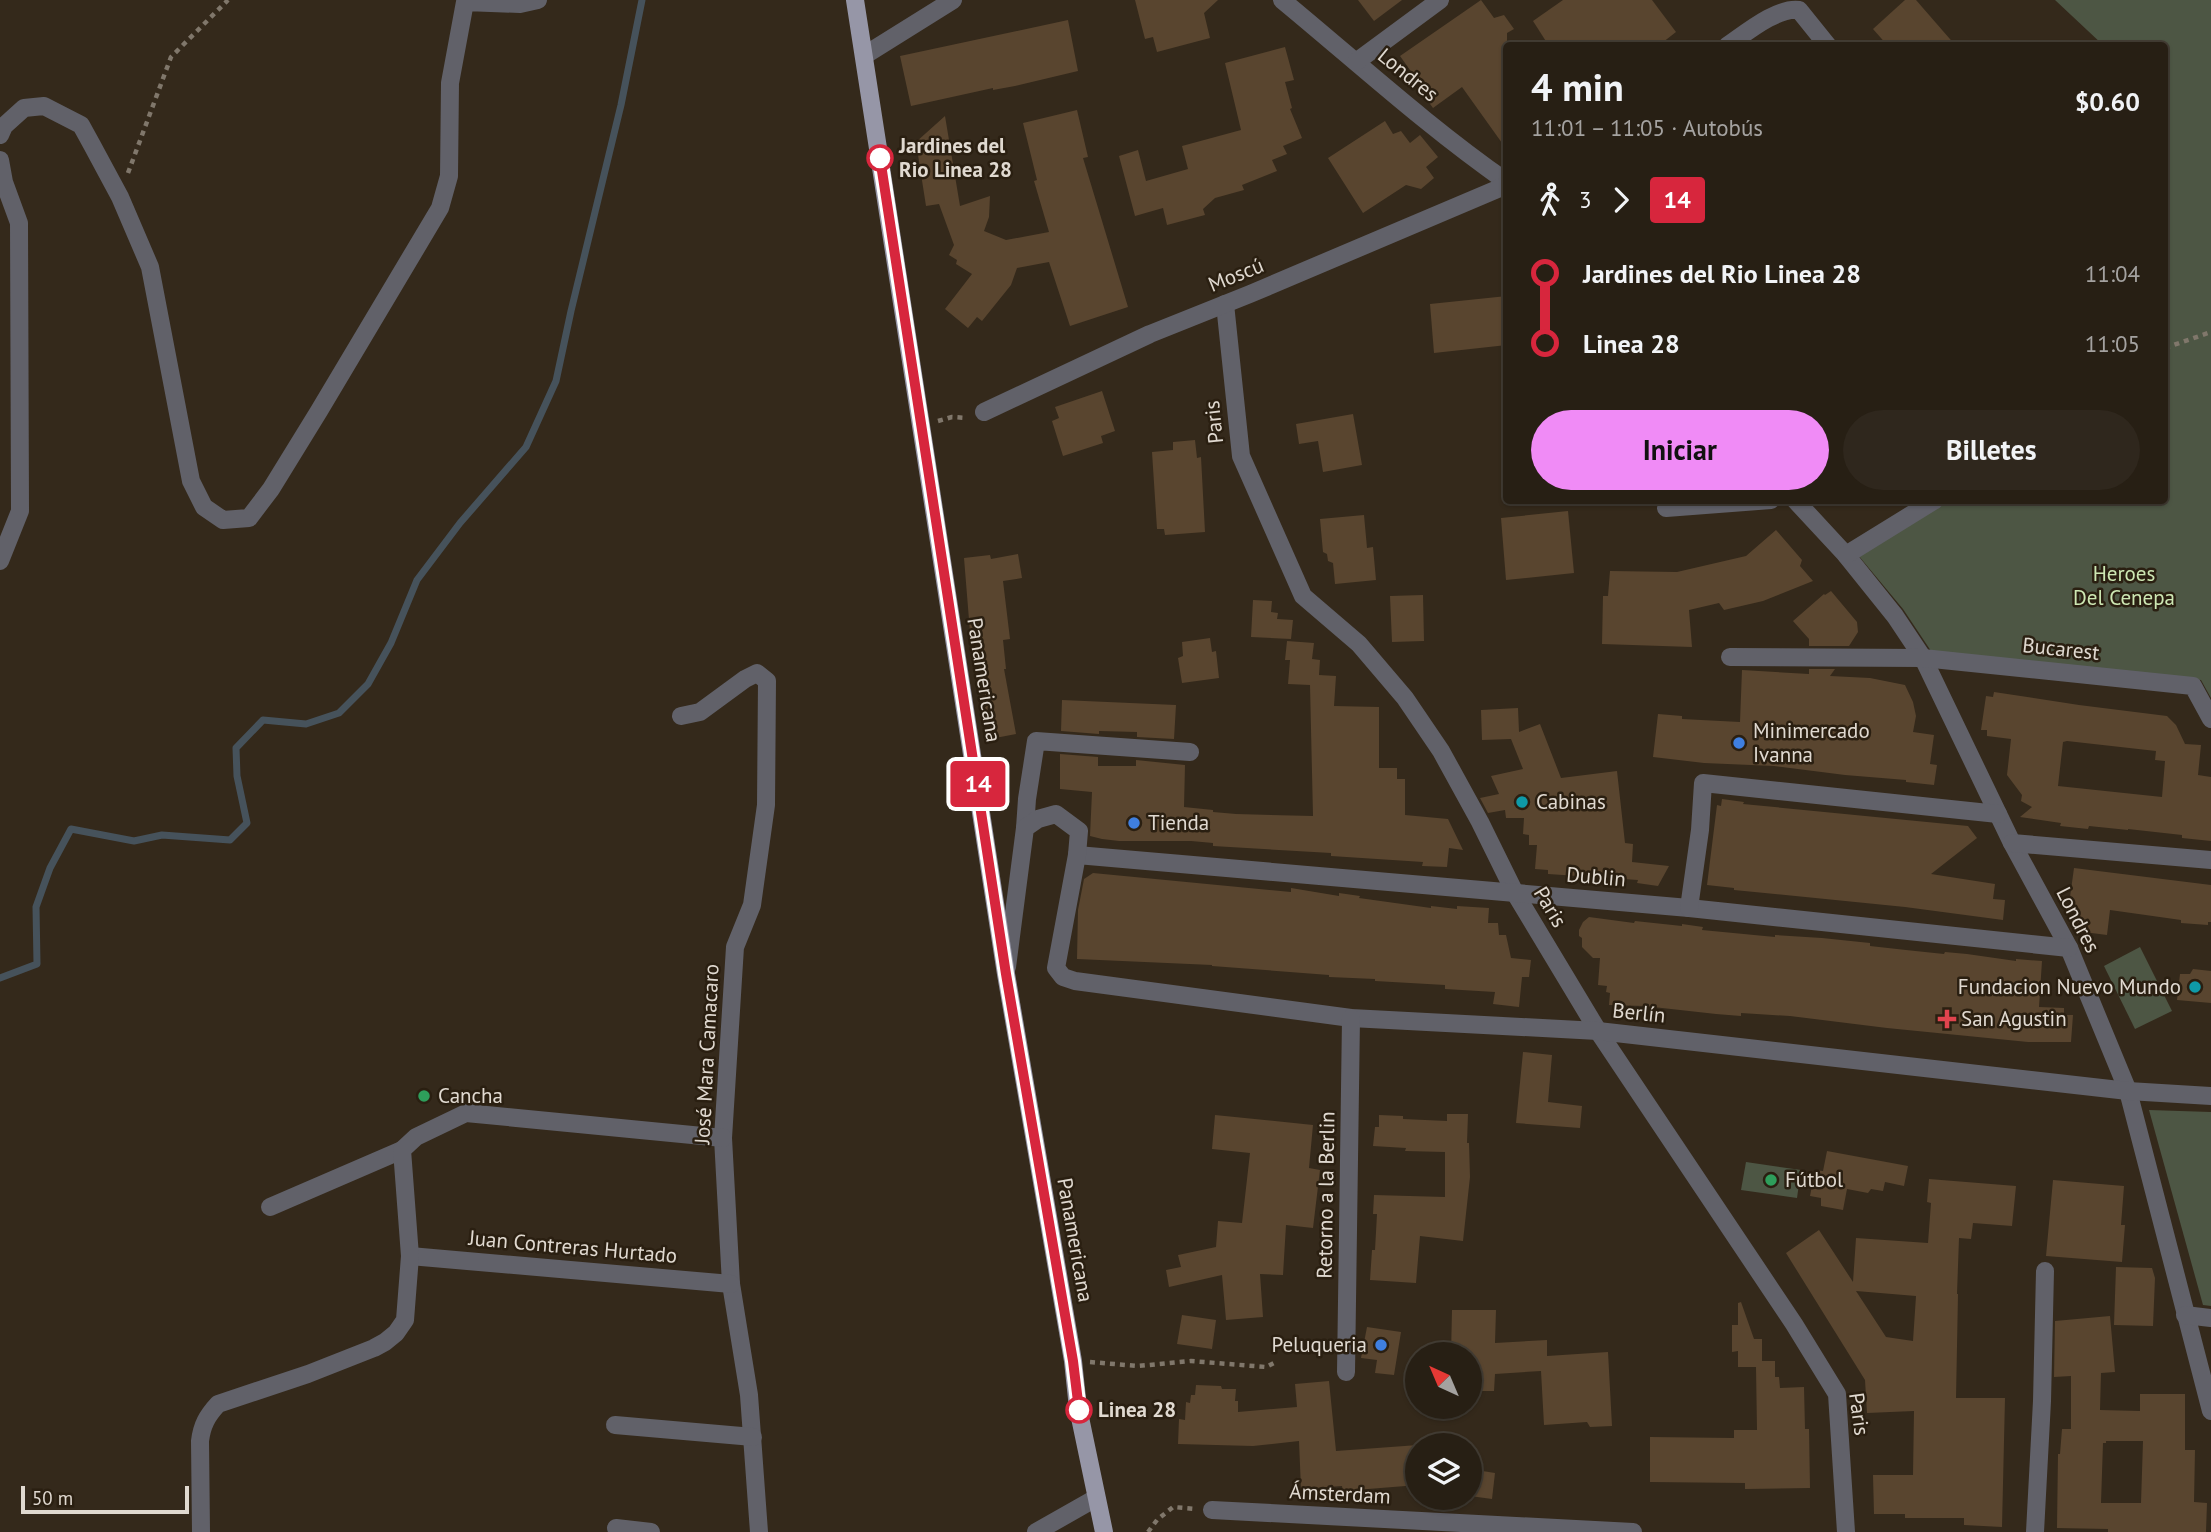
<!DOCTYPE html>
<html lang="es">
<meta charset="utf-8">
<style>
:root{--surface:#271f14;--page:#2f271d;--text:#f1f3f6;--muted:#a4a2a0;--line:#433d34;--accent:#f08bf6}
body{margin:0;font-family:"PT Sans",sans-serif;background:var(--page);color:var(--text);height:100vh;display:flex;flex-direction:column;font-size:26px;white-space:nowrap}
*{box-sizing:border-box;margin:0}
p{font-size:23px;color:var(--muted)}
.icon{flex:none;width:38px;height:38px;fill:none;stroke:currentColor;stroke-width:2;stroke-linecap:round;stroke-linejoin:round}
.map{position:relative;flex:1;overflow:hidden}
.side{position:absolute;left:1503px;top:42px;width:665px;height:462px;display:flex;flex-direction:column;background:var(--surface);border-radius:7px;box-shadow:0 2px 5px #0004,0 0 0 2px var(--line)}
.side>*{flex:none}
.badge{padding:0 14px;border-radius:5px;font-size:24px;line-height:46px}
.needle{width:46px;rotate:316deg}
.buttons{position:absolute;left:1405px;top:1342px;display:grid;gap:14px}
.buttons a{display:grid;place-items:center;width:77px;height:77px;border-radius:50%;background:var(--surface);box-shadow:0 2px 5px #0004,0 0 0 2px var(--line);font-size:35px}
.scale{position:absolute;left:21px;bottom:18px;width:168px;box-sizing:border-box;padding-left:7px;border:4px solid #e0d9d0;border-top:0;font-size:19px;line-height:24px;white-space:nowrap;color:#e0d9d0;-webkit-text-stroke:5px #2a1f11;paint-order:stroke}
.map>.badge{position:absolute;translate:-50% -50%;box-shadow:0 0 0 4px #fff}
.legs{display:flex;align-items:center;gap:10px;height:77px;padding:0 28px;font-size:23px}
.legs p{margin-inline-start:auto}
.headline{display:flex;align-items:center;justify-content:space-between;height:119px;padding:0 28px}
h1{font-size:38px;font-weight:700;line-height:52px}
.button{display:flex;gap:14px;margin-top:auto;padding:14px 28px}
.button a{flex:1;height:80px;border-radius:42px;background:var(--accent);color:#111;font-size:28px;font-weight:700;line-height:80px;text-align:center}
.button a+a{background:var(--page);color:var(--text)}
ul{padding:0 28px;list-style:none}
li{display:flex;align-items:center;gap:24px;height:70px;font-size:26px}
li i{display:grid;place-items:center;width:10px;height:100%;margin:0 9px;background:currentColor}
li i::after{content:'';width:18px;height:18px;margin:-9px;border:5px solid;border-radius:50%;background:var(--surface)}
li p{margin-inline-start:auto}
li:first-child i{background:linear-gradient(#0000 50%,currentColor 0)}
li:last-child i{background:linear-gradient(currentColor 50%,#0000 0)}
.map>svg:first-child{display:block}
.green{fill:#4d5644}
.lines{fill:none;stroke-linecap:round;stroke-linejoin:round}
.stream{stroke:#46525b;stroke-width:7}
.building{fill:#59452f;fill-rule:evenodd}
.path{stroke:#80776b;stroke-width:4.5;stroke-dasharray:5 5;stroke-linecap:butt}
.minor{stroke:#616169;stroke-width:18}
.major{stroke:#9696a7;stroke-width:18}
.line-1-casing{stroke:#fff;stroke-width:16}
.line-1{stroke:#d7263d;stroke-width:10}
.stop-1-dot{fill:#fff;stroke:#d7263d;stroke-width:3.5}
.shop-dot{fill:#3f7fe0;stroke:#2a1f11;stroke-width:2.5}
.culture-dot{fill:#0f9aa8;stroke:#2a1f11;stroke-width:2.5}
.health-dot{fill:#e0444e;stroke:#2a1f11;stroke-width:2.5}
.leisure-dot{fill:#2e9e5b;stroke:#2a1f11;stroke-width:2.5}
.labels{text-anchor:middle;stroke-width:5;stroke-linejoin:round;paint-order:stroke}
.street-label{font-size:21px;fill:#e0d9d0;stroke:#2a1f11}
.stop-label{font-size:21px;font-weight:bold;fill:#e0d9d0;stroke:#2a1f11;text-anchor:start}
.park-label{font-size:21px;fill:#cde7b3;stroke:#2a1f11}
.poi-label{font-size:21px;fill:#e0d9d0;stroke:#2a1f11;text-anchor:start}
</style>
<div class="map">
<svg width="2211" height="1532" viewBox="0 0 2211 1532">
<rect width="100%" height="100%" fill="#34291b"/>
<g class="green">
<path d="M2055 0H2211V698L2201 680 1931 651 1903 609 1858 555 1948 501 2165 500V46L2103 45Z"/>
<path d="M2140 947 2172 1011 2135 1029 2104 966Z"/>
<path d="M2149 1110 2211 1112V1306L2203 1305Z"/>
<path d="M1746 1162 1801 1170 1797 1198 1741 1190Z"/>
</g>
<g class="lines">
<path class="stream" d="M0 978 37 964 36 907 50 868 71 829 134 841 162 835 230 840 247 823 237 776 236 748 263 720 306 724 339 713 368 684 391 643 417 580 460 523 526 447 556 381 571 311 621 105 642 0"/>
</g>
<g class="building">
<path d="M1135 0H1218L1204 13 1210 38 1157 52 1153 37 1145 39Z"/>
<path d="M1358 0H1402L1374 21Z"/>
<path d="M1481 0 1494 18 1504 15 1514 29 1507 33V150L1462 87 1433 108 1422 93 1425 91 1400 56Z"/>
<path d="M1563 0H1652L1676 32 1658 46H1549L1533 21Z"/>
<path d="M1905 0H1916L1956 46H1888L1873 29Z"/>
<path d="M1068 20 1078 71 1015 86 993 90V88L911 106 900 56Z"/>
<path d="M1285 47 1294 80 1285 82 1292 108 1290 109 1302 138 1283 146 1287 154 1272 160 1277 171 1242 185 1244 190 1215 198 1203 209 1205 215 1167 225 1163 208 1135 216 1119 156 1138 150 1146 181 1188 169 1182 146 1241 130 1225 63Z"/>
<path d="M1077 110 1088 157 1083 158 1128 307 1070 326 1049 262 1017 268 1011 285 982 321 977 317 968 328 945 309 972 274 956 264 957 260 949 255 954 245 939 204 926 206 916 142 945 116 960 206 990 196 989 217 984 231 1006 240 1049 232 1034 181 1037 180 1023 123Z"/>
<path d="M1385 121 1393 134 1401 131 1410 143 1420 135 1438 157 1426 167 1434 178 1421 189 1406 185 1363 213 1328 158Z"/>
<path d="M1507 296V345L1434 353 1430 304Z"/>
<path d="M1102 391 1115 431 1101 436 1103 443 1063 456 1052 421 1059 418 1055 407Z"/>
<path d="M1353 414 1362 465 1323 472 1318 441 1299 444 1296 424Z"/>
<path d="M1195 440 1197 458 1201 457 1205 532 1165 535 1164 529H1157L1152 452 1173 450V442Z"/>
<path d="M1568 511 1574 573 1506 580 1501 518Z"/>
<path d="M1364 515 1367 548 1373 547 1376 580 1335 584 1333 563 1328 561 1327 554 1323 552 1320 519Z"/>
<path d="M1776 530 1802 560 1800 566 1813 581 1763 601 1724 610 1719 603 1689 610 1692 647 1602 644 1603 596H1608L1610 571 1677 572 1746 556Z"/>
<path d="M1018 554 1022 578 1003 581 1010 639 1003 640 1006 669H1004L1016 734 990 739 984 708 986 707 983 671 978 631 970 632 964 558 990 555 991 559Z"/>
<path d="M1831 591 1857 622 1858 632 1849 646H1809V639L1793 621 1824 594 1825 595Z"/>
<path d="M1423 595 1424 641 1392 642 1390 596Z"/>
<path d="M1253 600 1272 601 1271 612 1278 613 1277 619 1293 620 1291 639 1251 637Z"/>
<path d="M1210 638 1212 652 1216 651 1219 678 1182 683 1178 658 1183 656 1182 642Z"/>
<path d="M1287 641 1314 643 1312 659 1320 660 1319 675 1336 676 1334 706 1379 707V768H1397V779H1405V815L1448 819 1463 850 1449 848 1447 867 1422 866 1423 862 1331 856V853L1213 846V843L1191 841H1119L1102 839 1090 836 1092 792 1060 789V754L1098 757V766H1136V760L1185 765 1184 807 1213 810V812L1236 814 1313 816 1310 685 1288 684 1290 660H1285Z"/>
<path d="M1809 669H1835L1830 676 1870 678 1905 685 1913 702 1916 716 1913 732 1934 735 1930 764 1937 765 1934 785 1906 782V780L1845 775 1774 766 1704 763 1653 757 1658 714 1682 716V719L1740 722 1742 670 1809 674Z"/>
<path d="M1994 692 2079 705 2167 716 2176 725 2185 744 2201 745 2198 775 2211 777V841L2182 838V835L2128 829V830L2089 826 2088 829 2060 826 2061 823 2020 817 2032 807 2021 801 2022 795 2007 775 2011 739 1987 736V730H1981L1986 696 1993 697ZM2067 741 2156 751 2155 760 2165 761 2162 797 2058 786 2063 742Z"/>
<path d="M1062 700 1176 705 1174 739 1137 737V732L1099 731V734L1061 731Z"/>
<path d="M1518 708 1519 732 1540 724 1561 778 1617 771 1625 843 1633 844 1632 862 1669 866 1658 886 1637 883 1638 880 1548 874V870L1535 869 1537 845H1529V835L1523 834 1524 818H1506L1505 810 1488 813 1480 798 1499 794 1491 776 1523 769 1511 739 1482 740 1481 710Z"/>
<path d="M1722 799 1744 802 1743 804 1968 826 1977 838 1931 874 1995 884 1993 899 2005 900 2003 920 1905 907 1734 890V888L1707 885 1717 805 1721 806Z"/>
<path d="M2074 868 2211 885V922H2208V925L2181 923V920L2110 910 2107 935 2076 931 2079 911 2072 910 2073 898 2070 897Z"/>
<path d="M1093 873 1291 892V888L1339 896V893L1360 896 1359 898 1431 908V906L1457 909V906L1489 908 1488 923H1498L1499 935H1506L1511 958 1531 960 1529 977H1522L1519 1007 1493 1004 1495 992 1445 989V985L1375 981V979L1329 977V975L1212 966V965L1077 959 1078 910 1084 879Z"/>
<path d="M1589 917 1634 923 1635 921 1682 926V924L1703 927 1702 930 1775 937V935L1822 938 1870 943V946L1906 950 1944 954 1945 952 1967 954 2016 961V959L2042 961 2039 1007 2064 1008V1015H2073L2071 1042H2028L1887 1028 1790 1016 1741 1013V1016L1716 1014 1644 1006 1609 1005 1610 993 1606 992 1607 986 1598 985 1600 958H1593L1582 947V938L1579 936V930L1583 922Z"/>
<path d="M2193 969 2211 971V1003L2177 1000 2180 974H2190Z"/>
<path d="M1523 1052 1552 1055 1548 1102 1582 1106 1580 1128 1516 1123Z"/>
<path d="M1447 1114H1468L1467 1143H1469L1470 1177 1463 1241 1420 1236 1416 1283 1370 1280 1372 1250H1375L1377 1214H1373L1374 1195 1445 1197V1152L1405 1151 1406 1148 1373 1146 1375 1127H1379V1115L1403 1116V1119L1447 1121Z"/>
<path d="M1215 1115 1313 1125 1309 1168 1320 1170 1313 1228 1286 1225 1283 1275 1260 1274 1263 1317 1226 1320 1222 1275 1169 1287 1166 1270 1181 1267 1178 1255 1216 1247 1218 1221 1242 1223 1250 1153 1212 1149Z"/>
<path d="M1827 1151 1908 1166 1904 1186 1885 1182 1883 1191 1871 1189 1868 1193 1847 1189 1843 1210 1821 1206V1198L1810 1196 1815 1170 1823 1171Z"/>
<path d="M1929 1179 2016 1186 2012 1226 1973 1223 1971 1239 1959 1238 1957 1294H1958L1956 1398H2005L2002 1527 1964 1525V1518H1905V1514H1874L1873 1475H1913L1914 1411 1867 1413 1865 1380 1786 1253 1819 1230 1853 1282 1856 1238 1928 1243 1931 1203 1927 1202ZM1856 1291 1916 1296 1913 1341 1886 1337Z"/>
<path d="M2053 1180 2124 1186 2121 1225H2125L2122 1262 2046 1256Z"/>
<path d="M2116 1267 2152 1268 2155 1278 2153 1326 2114 1325Z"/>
<path d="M1741 1302 1754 1339H1762V1361H1775V1377H1779L1780 1388 1804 1387 1805 1429H1809L1810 1488 1745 1489V1483L1650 1482V1437L1734 1438V1430H1757L1756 1367H1738V1351L1732 1352V1325H1738V1303Z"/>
<path d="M1452 1310H1496L1495 1343 1547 1340V1356L1608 1352 1612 1426 1590 1427 1587 1422 1544 1425 1541 1371 1495 1374 1494 1391H1471L1470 1354H1451Z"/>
<path d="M1182 1315 1216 1320 1212 1349 1177 1344Z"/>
<path d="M2110 1316 2115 1372 2101 1373 2100 1410 2140 1411V1394H2185V1450H2195L2194 1502 2207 1503 2206 1532H2108V1529L2057 1528 2058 1454H2060L2062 1429H2071V1376L2054 1377 2055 1321ZM2106 1441H2143L2141 1503H2101L2103 1443H2106Z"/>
<path d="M1367 1327 1401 1332 1394 1375 1375 1373 1377 1360 1361 1358Z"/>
<path d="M1329 1381 1336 1451 1418 1445V1485L1343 1491 1342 1486 1301 1489 1299 1441 1253 1446 1178 1444 1179 1419 1185 1420 1186 1402 1190 1403 1191 1395H1195L1196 1385 1221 1386 1222 1389H1236L1235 1401H1238V1412L1297 1407 1295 1384Z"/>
<path d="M1470 1469 1495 1473 1492 1499 1470 1496Z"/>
</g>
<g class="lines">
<g class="path">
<path d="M128 173 171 57 228 0"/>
<path d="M2165 348 2211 332"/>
<path d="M938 421 952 417 967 418"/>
<path d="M1090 1362 1138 1366 1191 1361 1266 1367 1276 1362"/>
<path d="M1148 1532 1157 1520 1173 1507 1196 1509"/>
</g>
<g class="minor">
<path d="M1282 0C1356 61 1428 127 1507 182"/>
<path d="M1727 46C1746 33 1777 7 1799 10L1828 46"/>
<path d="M865 55 953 0"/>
<path d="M1356 62 1440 0"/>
<path d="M0 135 4 126 24 108 44 106 81 125 92 145 120 197 150 267 191 481 204 507 223 520 249 518 271 489 319 411 440 208 449 176 450 83 465 2 520 4 538 0"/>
<path d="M0 160 4 182 19 223 20 511 0 561"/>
<path d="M1225 304 1241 456 1303 596 1359 644 1405 698 1441 751 1480 822 1515 893 1598 1031 1794 1324 1837 1394 1846 1532"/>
<path d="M984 412 1150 334 1250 294 1507 185"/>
<path d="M1795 500 1846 555 1895 616 1923 658 2012 843 2069 948 2128 1091 2211 1411"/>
<path d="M1666 508 1771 500"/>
<path d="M1846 555 1935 500"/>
<path d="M1730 657 1923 658 2193 686 2211 719"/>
<path d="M681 716 700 712 745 679 757 673 767 681 766 805 752 905 735 947 723 1138 731 1284 749 1395 759 1532"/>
<path d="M1025 828 1027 799 1036 741 1190 752"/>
<path d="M2012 843 2211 860"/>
<path d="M1077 855 1689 908 2069 948"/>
<path d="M1689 908 1700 830 1703 783 1998 814"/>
<path d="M1007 967 1025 828 1038 819 1056 814 1079 831 1077 855 1056 968 1063 977 1075 981 1351 1018 1598 1031 2128 1091 2211 1096"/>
<path d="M270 1207 402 1150"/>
<path d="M410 1256 731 1284"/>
<path d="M2185 1315 2211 1318"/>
<path d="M1346 1372 1351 1018"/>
<path d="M615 1425 753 1437"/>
<path d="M1212 1510 1633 1532"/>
<path d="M616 1528 651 1532"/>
<path d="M201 1532 200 1441C202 1425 207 1416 218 1404L308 1374 374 1348 385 1342 396 1333 405 1320 410 1256 402 1150 416 1137 466 1113 723 1138"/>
<path d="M1036 1532 1096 1498"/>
<path d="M2035 1532 2042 1401 2045 1271"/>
</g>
<path class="major" d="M855 0 1006 974 1073 1361 1078 1408 1104 1532"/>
</g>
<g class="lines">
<g class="line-1-casing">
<path id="line-1" d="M880 158 1006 974 1073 1361 1079 1410"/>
</g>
<use href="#line-1" class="line-1"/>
</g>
<g class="stop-1-dot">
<circle cx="880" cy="158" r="12"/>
<circle cx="1079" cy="1410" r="12"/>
</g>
<g class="shop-dot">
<circle cx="1739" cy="743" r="7"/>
<circle cx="1134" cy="823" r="7"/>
<circle cx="1381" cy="1345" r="7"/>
</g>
<g class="culture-dot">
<circle cx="1522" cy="802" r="7"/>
<circle cx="2195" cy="987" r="7"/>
</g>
<path class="health-dot" d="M1943.5 1008.5h7v7h7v7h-7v7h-7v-7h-7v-7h7z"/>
<g class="leisure-dot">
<circle cx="424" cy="1096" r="7"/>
<circle cx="1771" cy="1180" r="7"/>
</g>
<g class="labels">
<g class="street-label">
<text transform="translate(1408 75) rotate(39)" y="7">Londres</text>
<text transform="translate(1236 275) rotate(-22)" y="7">Moscú</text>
<text transform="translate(1214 422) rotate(-96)" y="7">Paris</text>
<text transform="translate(2061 649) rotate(6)" y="7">Bucarest</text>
<text transform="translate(984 680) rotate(81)" y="7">Panamericana</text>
<text transform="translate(1596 877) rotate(5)" y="7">Dublin</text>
<text transform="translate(1550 907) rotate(59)" y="7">Paris</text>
<text transform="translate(2078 920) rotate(63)" y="7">Londres</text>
<text transform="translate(1639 1013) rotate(6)" y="7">Berlín</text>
<text transform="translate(707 1054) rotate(-87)" y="7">José Mara Camacaro</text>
<text transform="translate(1326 1195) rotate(-89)" y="7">Retorno a la Berlin</text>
<text transform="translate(1075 1240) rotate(80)" y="7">Panamericana</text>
<text transform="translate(573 1247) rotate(5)" y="7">Juan Contreras Hurtado</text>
<text transform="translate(1859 1414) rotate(82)" y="7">Paris</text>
<text transform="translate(1340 1494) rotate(3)" y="7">Ámsterdam</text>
</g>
<g class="stop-label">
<text x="899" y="153">Jardines del<tspan x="899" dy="24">Rio Linea 28</tspan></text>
<text x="1098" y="1417">Linea 28</text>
</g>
<g class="park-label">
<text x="2124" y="581">Heroes<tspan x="2124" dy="24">Del Cenepa</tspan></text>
</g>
<g class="poi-label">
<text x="1753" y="738">Minimercado<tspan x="1753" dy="24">Ivanna</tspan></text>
<text x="1536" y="809">Cabinas</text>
<text x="1148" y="830">Tienda</text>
<text x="2181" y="994" text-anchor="end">Fundacion Nuevo Mundo</text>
<text x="1961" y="1026">San Agustin</text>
<text x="438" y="1103">Cancha</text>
<text x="1785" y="1187">Fútbol</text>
<text x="1367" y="1352" text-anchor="end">Peluqueria</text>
</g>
</g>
</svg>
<div class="buttons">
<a><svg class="needle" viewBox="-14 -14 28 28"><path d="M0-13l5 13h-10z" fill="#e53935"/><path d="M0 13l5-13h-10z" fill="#a4a2a0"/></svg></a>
<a><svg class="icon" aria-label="layers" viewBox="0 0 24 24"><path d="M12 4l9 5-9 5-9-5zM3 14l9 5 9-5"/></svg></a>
</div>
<div class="scale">50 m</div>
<b class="badge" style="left:978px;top:784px;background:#d7263d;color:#fff">14</b>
<section class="side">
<div class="headline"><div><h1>4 min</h1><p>11:01 – 11:05 · Autobús</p></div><b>$0.60</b></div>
<div class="legs"><svg class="icon" aria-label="walk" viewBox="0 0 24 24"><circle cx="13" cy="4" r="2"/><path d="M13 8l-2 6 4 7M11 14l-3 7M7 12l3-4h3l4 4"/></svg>3<svg class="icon" aria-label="forward" viewBox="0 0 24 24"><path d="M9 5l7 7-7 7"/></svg><b class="badge" style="background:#d7263d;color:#fff">14</b></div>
<ul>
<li><i style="color:#d7263d"></i><b>Jardines del Rio Linea 28</b><p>11:04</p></li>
<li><i style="color:#d7263d"></i><b>Linea 28</b><p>11:05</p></li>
</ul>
<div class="button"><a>Iniciar</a><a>Billetes</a></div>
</section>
</div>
